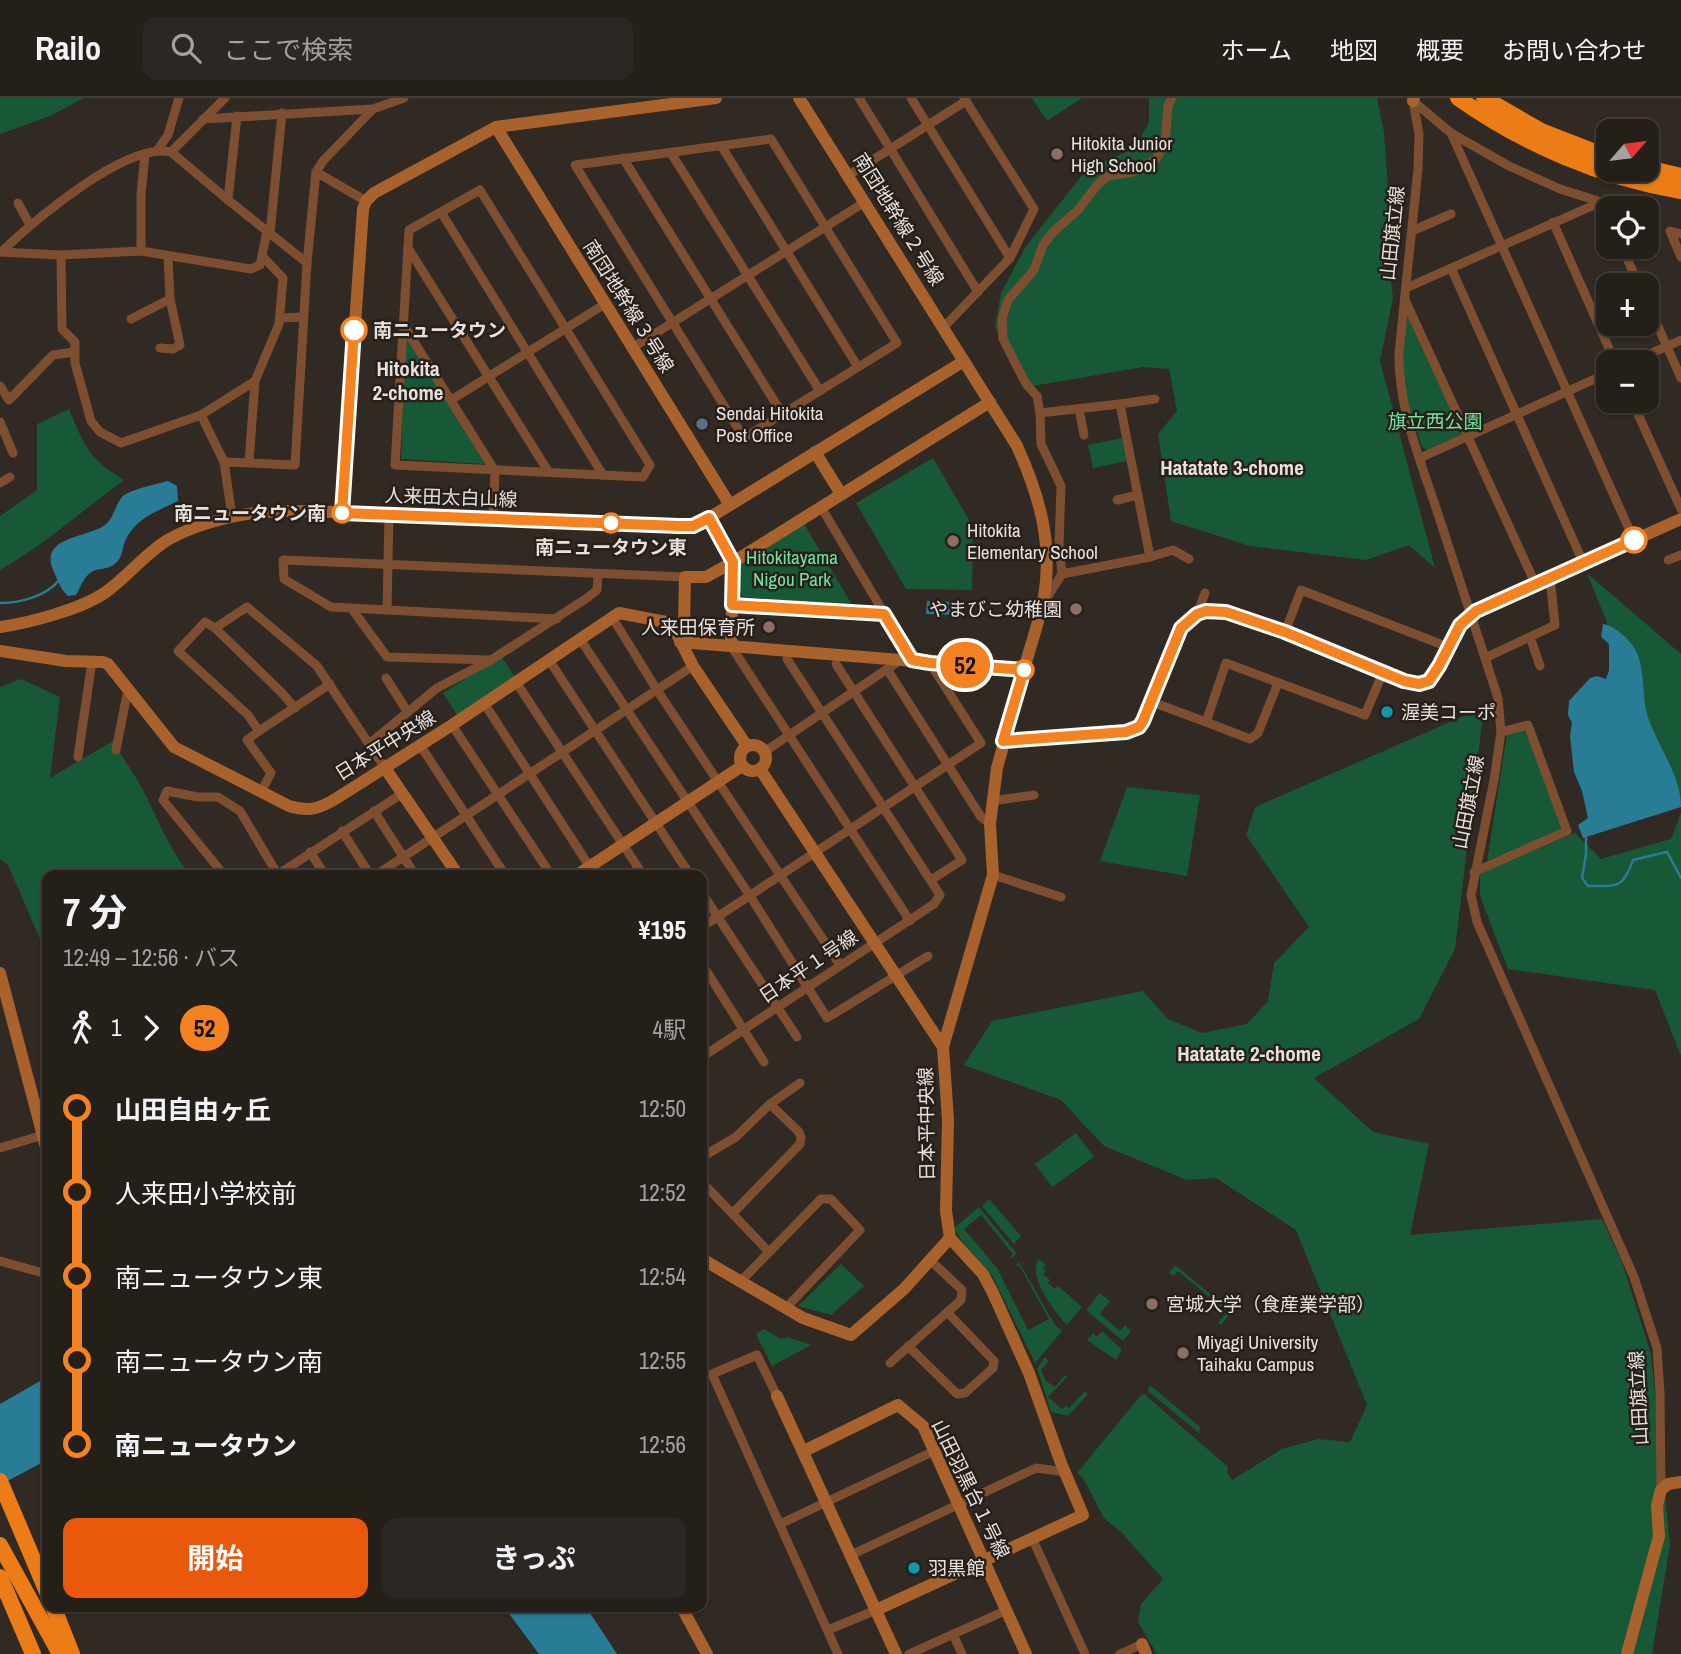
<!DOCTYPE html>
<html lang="ja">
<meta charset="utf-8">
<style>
:root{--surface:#251f1a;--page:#2d2723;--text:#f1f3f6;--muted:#a3a2a2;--line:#423d39;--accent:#ea580c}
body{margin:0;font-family:"Archivo Narrow","Noto Sans JP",sans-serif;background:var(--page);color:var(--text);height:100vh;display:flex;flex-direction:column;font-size:26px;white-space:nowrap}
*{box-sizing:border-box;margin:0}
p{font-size:23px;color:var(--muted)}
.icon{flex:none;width:38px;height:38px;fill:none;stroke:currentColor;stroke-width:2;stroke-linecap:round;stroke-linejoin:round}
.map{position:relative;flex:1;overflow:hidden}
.side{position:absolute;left:42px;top:772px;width:665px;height:742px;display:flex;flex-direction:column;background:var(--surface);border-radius:14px;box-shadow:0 2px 5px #0004,0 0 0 2px var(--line)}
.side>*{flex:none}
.badge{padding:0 14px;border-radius:23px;font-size:24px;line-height:46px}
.needle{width:46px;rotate:62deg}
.controls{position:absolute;left:1596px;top:21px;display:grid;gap:14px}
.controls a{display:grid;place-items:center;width:63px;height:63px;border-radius:14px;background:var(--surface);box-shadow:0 2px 5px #0004,0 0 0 2px var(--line);font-size:35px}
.map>.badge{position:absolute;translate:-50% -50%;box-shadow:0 0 0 4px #fff}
.legs{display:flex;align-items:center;gap:10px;height:77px;padding:0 21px;font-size:23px}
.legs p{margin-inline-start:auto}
.head{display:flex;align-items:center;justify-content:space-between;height:119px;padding:0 21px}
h1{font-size:38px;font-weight:700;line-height:52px}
.primary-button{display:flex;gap:14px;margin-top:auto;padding:14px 21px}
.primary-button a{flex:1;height:80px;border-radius:14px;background:var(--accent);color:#fff;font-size:28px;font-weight:700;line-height:80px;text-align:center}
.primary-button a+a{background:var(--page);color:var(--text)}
ul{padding:0 21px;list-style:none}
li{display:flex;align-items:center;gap:24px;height:84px;font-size:26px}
li i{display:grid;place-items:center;width:10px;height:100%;margin:0 9px;background:currentColor}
li i::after{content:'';width:18px;height:18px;margin:-9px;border:5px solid;border-radius:50%;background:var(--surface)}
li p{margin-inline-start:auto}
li:first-child i{background:linear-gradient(#0000 50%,currentColor 0)}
li:last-child i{background:linear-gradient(currentColor 50%,#0000 0)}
header{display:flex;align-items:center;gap:42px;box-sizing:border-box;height:98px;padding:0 35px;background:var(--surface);border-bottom:2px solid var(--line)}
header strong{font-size:33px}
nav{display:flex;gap:38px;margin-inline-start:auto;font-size:24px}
.search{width:490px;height:63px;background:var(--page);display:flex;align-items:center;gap:18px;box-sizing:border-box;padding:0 24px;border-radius:14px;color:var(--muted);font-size:26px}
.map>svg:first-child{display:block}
.green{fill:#175936}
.water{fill:#297c96}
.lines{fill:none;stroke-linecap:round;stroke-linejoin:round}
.stream{stroke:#297c96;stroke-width:2.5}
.street{stroke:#7d4f30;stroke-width:9}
.secondary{stroke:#aa622c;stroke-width:12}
.highway{stroke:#ec7c15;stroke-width:16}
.line-1-casing{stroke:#fff;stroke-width:16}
.line-1{stroke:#f58220;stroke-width:10}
.education-dot{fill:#8d6e63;stroke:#271f1a;stroke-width:2.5}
.stop-1-dot{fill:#fff;stroke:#f58220;stroke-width:3.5}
.service-dot{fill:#5c6f8a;stroke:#271f1a;stroke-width:2.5}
.culture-dot{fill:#0f9aa8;stroke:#271f1a;stroke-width:2.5}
.labels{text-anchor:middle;stroke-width:5;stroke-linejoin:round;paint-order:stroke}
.poi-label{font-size:19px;fill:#e7e1dd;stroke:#271f1a;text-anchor:start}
.street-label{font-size:19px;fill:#e7e1dd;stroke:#271f1a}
.stop-label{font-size:19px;font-weight:bold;fill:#e7e1dd;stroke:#271f1a;text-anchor:start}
.park-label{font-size:19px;fill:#74e2a0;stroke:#271f1a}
.neighbourhood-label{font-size:21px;font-weight:bold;fill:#e7e1dd;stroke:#271f1a}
</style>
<header>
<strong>Railo</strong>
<div class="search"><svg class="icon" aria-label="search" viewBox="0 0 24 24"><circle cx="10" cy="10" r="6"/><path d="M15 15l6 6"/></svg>ここで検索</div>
<nav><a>ホーム</a><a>地図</a><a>概要</a><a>お問い合わせ</a></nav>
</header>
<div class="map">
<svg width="1681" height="1556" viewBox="0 0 1681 1556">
<rect width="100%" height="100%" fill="#312923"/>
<g class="green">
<path d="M0 0H84L50 18 0 36Z"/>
<path d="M1032 0H1082L1047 23Z"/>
<path d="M1149 0H1377L1384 34 1388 89 1386 142 1393 200 1380 263 1435 470 1409 447 1366 462 1250 448 1171 423 1158 336 1177 313 1169 271 1143 269 1033 288 1010 264 995 229 1001 195 1026 148 1087 71 1131 52 1140 41 1149 24Z"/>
<path d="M1407 217 1461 334 1459 338 1427 352 1422 349 1405 296 1402 264Z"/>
<path d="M408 240 485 366 401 361 405 241Z"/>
<path d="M69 311C85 349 88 360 124 382 83 412 44 447 0 472V418L37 392V326Z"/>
<path d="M1122 340 1127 363 1093 370 1088 347Z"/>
<path d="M933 360 973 429 972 492 906 491 856 405Z"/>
<path d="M803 424 851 505 848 508 743 499 739 493 740 467 743 461Z"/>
<path d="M1587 475 1681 556V707Z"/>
<path d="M501 558 515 579 457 617 443 595Z"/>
<path d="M21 581 60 599 50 680 113 643C122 659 133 674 142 690 157 719 169 751 190 777H47V857L8 767 0 761V589Z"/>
<path d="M1483 617 1455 851 1419 921 1314 980 1373 1034 1429 1046 1410 1137 1602 1121 1622 1164 1651 1256 1670 1447 1652 1556H1157L1138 1524 1141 1506 1163 1481 1121 1434 1104 1420 1083 1380 1077 1375 1141 1297 1144 1296 1228 1369 1227 1374 1232 1382 1282 1351 1318 1341 1350 1344 1367 1307 1296 1132 1216 1080 1187 1082 1104 1048 1061 1002 964 967 992 923 1143 893 1168 921 1202 935 1247 926 1268 903 1274 865 1309 829 1246 737 1255 709 1464 618Z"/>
<path d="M1526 628 1566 732 1487 763 1507 636Z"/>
<path d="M1127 689 1200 697 1187 778 1100 763Z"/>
<path d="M1681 715V958L1655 892 1508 871 1480 798V775L1575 735 1601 761 1671 741Z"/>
<path d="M1076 1035 1094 1059 1052 1089 1035 1066Z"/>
<path d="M989 1101 1021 1138 1014 1146 982 1108Z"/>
<path d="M979 1109 1017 1156 1009 1161 1013 1156 981 1117 964 1131 997 1170 1028 1232 1049 1221 1019 1167 1014 1169 1019 1164 1055 1227 1062 1233 1035 1265 992 1177 962 1143 954 1130Z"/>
<path d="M1039 1161 1046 1167 1043 1170 1046 1173 1043 1176 1050 1182 1048 1185 1055 1191 1058 1188 1082 1209 1067 1227C1055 1215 1026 1176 1039 1161Z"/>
<path d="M841 1166 864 1188 831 1217 798 1208Z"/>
<path d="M1175 1167 1232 1214 1221 1227 1218 1225 1227 1214 1178 1173 1173 1178 1169 1174Z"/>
<path d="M1100 1195 1110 1203 1100 1216 1120 1233 1125 1227 1131 1233 1123 1243 1086 1212Z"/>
<path d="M764 1231 781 1241 788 1239 811 1247 772 1268 756 1236Z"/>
<path d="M1102 1233 1122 1252 1116 1262 1087 1242 1093 1235 1097 1239Z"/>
<path d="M1045 1259 1049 1263 1041 1272 1046 1283 1055 1289 1065 1277 1067 1279 1048 1299 1062 1311 1066 1308 1069 1310 1085 1293 1088 1296 1068 1318 1051 1314 1037 1270Z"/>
<path d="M1150 1287 1200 1329 1199 1335 1148 1293Z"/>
</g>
<g class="water">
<path d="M168 383 177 388 178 403C158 413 137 419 126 441 122 449 123 459 116 465 109 471 104 470 96 472 85 475 81 488 76 497L68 498C61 492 58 483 54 474 37 438 88 440 105 427 114 420 115 407 122 399 128 392 157 386 168 383Z"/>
<path d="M927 503 958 504V517L926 516Z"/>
<path d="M1603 526C1613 527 1627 539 1633 548 1645 564 1642 593 1646 612 1654 645 1681 674 1681 709L1583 740 1578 727 1588 720 1582 693 1574 674 1570 638 1572 625 1568 617 1569 603 1590 580 1597 578 1606 581 1609 572V546L1601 539Z"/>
<path d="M47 1279V1362L0 1387V1306Z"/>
<path d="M504 1509H586L617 1556H539Z"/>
</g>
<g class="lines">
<g class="stream">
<path d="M0 505C21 505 47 498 60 481"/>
<path d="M1586 736V756L1582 780 1588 788C1617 788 1623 791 1633 762L1667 754 1681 780"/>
</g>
<g class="street">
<path d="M859 0 978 194"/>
<path d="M911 0 1010 160"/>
<path d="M1413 3 1419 36 1418 71 1399 255C1398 310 1421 364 1438 416 1458 477 1478 539 1498 600L1501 634 1494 682 1471 797 1477 824 1634 1179 1657 1250 1660 1295 1661 1392"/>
<path d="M1413 3 1451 35 1509 68 1560 91 1601 104 1608 119"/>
<path d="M203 21 373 11 404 0"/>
<path d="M1451 35 1634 442"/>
<path d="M771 41 897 245 744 340 575 67Z"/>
<path d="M722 49 858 269"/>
<path d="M158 51 168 37 179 0"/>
<path d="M171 54 228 102 307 165"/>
<path d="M671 55 820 293"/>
<path d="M623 60 783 317"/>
<path d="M316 74 366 103"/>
<path d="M849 77 966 3"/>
<path d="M480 92 650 367 643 379 395 367 409 132Z"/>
<path d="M228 102 237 18"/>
<path d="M18 105 30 127"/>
<path d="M441 114 603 377"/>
<path d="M1553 124 1615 264"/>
<path d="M1412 133 1451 116"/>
<path d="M270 135 282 15"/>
<path d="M1681 136 1670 133 1681 159"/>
<path d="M1622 149 1639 187"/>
<path d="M408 150 548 373"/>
<path d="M2 153C35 122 126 44 171 54L225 0"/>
<path d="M141 153V97L145 56"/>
<path d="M0 154 61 157 62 231 75 244V265L91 323 100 334 121 345 201 317 224 364 232 418"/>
<path d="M61 157 141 153 251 171 260 167 262 158"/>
<path d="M1451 170 1583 464"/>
<path d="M1406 190 1601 104"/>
<path d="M1405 202 1535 485"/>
<path d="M1647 204 1681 280"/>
<path d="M280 220 303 219"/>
<path d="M131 221 170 201"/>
<path d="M404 228 495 373 493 420"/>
<path d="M944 229 1010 160 1034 111 964 0"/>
<path d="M160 250 173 251 180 247 170 201 168 158"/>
<path d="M632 250 865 104"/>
<path d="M1631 264 1681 242"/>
<path d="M0 288 9 302 53 257 74 254"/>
<path d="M451 302 605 206"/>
<path d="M1632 303 1681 411"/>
<path d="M1120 306 1155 301"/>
<path d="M1079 311 1084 337"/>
<path d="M1040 315 1120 306 1150 459 1062 476"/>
<path d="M201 317 255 283"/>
<path d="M0 324 13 355"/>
<path d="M1420 360 1608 275"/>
<path d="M224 364 295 367 307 165 316 74 323 63 373 11"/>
<path d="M249 364 255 283 279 226 283 180 262 158 267 133"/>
<path d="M0 385 10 379"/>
<path d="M1117 402 1138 397"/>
<path d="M821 409 912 562"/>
<path d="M1150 459 1173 452 1189 461"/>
<path d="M1668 462 1681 457"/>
<path d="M1046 501 1062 476 1059 447 1061 388 1041 346 1040 315 1037 298 1026 286 1003 241 1002 221 1008 202 1034 172 1043 147 1053 134 1078 112 1098 86 1108 78 1133 74 1156 61 1165 46 1168 8 1172 0"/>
<path d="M732 507 884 516"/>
<path d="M352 511 387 559 490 562"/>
<path d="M387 512 389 416"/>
<path d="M1197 516 1205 495"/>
<path d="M612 519 657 592 840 867"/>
<path d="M557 521 331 509 284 481 283 462 685 479"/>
<path d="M215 530 281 594 295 610"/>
<path d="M1285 534 1301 492 1448 549"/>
<path d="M1530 539 1540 568"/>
<path d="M580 541 750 798 827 920 928 858"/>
<path d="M731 548 910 823"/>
<path d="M1485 560 1555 527 1550 479"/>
<path d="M549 562 690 777"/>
<path d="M836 566 962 762 931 782"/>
<path d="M887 571 981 719 990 726"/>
<path d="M386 580 407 613"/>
<path d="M516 584 643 777"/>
<path d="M1152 604 1206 624 1226 565 1365 617 1383 574"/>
<path d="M484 605 595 777"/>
<path d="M1206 624 1250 641 1258 635 1278 585"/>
<path d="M452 627 551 777"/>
<path d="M259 633 330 586"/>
<path d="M369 646 437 590 491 562 587 500 597 492 598 477"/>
<path d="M420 647 505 777"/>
<path d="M116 652 128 591"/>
<path d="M764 654 902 561"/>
<path d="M78 659 92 563"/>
<path d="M261 694 271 675 247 642 259 633 248 617 178 553 205 524 215 530 247 509 317 568 385 670"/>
<path d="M992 703 1034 697"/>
<path d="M374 713 415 777"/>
<path d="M342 733 370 777"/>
<path d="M310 754 325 777"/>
<path d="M1474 774 1567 733 1528 627 1501 634"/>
<path d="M224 777 163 702 167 693 198 699H218L240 713 278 777"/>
<path d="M277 777 403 695"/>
<path d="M376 777 693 568"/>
<path d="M993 777 1061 799"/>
<path d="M702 795 797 939"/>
<path d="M702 829 981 645 930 565"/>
<path d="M702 866 764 964"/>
<path d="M702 959 934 806 940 797 787 561"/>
<path d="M0 1050 43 1037"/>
<path d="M702 1059 736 1039 770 1006 800 985"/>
<path d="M702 1084 768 1153"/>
<path d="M733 1115 800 1046 801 1040 799 1034 770 1006"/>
<path d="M0 1163 47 1176"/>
<path d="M740 1184 821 1101H831L860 1132 785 1211"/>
<path d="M908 1248 957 1296 965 1295 993 1270 994 1263 948 1215"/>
<path d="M890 1265 961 1202 962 1192 930 1162"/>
<path d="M777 1298 757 1257 712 1276 838 1556"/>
<path d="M780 1426 934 1353"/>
<path d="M1032 1440 1085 1556"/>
<path d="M851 1457 1036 1370 1065 1374"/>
<path d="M828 1532 876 1512"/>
<path d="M953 1536 962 1556"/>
<path d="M909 1556 1007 1512"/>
<path d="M1120 1556 1142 1546"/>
</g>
<g class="secondary">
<path d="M799 0 1017 348C1040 399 1054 448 1043 504 1038 527 1030 549 1024 572"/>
<path d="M1413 3 1414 0"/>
<path d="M496 29 730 407"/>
<path d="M815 354 841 396"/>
<path d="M342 415 363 111 366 103 374 95 496 29 716 0"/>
<path d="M709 420 733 464 731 548"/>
<path d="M0 529C29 525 82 511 106 494 127 479 144 457 166 443 186 431 209 424 231 419 273 409 320 414 364 415 473 417 583 427 693 428L709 420 964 263"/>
<path d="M677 536 684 524 685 479H706L733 464 990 304"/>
<path d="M680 544 1024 572 997 670 990 726 993 777 943 949"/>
<path d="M0 553 66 563 103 564 108 566 174 649 289 708C309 714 319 711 337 700L452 627 619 515 666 524 677 536 693 568 747 648"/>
<path d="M1003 643 1126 634 1139 629 1143 623 1181 530 1197 516 1206 513 1226 514 1285 534 1404 583 1419 586 1429 583 1439 568 1460 528 1476 513 1681 421"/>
<circle cx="753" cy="660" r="13"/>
<path d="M385 670 458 777"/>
<path d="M760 671 943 949 948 1022 946 1113 950 1140 983 1176 993 1195 1029 1275 1061 1365 1083 1417 876 1512"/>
<path d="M577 777 742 668"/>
<path d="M0 875 47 1053"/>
<path d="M702 1161 803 1220 851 1237 904 1191 950 1140"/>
<path d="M777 1298 896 1556"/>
<path d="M804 1353 898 1307 923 1328 1026 1556"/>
<path d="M681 1508 707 1556"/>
<path d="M1142 1546 1146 1556"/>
<path d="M1627 1556 1659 1438 1657 1407 1661 1392 1668 1386 1681 1384"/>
</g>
<g class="highway">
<path d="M1458 0C1523 46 1602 80 1681 93"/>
<path d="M1484 0 1541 33 1608 59"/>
<path d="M1647 70 1681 78"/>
<path d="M0 1383 47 1494"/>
<path d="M0 1447 60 1556"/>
<path d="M0 1479 33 1556"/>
<path d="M53 1508 72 1556"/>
</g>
</g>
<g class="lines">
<g class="line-1-casing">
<path id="line-1" d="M354 232 342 415 679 428H693L709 420 733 464 732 507 884 516 912 562 930 565 1024 572 1003 643 1126 634 1139 629 1143 623 1181 530 1197 516 1206 513 1226 514 1285 534 1404 583 1419 586 1429 583 1439 568 1460 527 1476 513 1634 442"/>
</g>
<use href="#line-1" class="line-1"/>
</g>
<g class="education-dot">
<circle cx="1057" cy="56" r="7"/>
<circle cx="953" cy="443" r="7"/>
<circle cx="1076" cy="511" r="7"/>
<circle cx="769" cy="529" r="7"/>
<circle cx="1152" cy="1206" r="7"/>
<circle cx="1183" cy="1255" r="7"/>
</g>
<g class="stop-1-dot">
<circle cx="354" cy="232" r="12"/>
<circle cx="342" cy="415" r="9"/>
<circle cx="611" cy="425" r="9"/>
<circle cx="1634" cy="442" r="12"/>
<circle cx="1024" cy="572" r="9"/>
</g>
<circle class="service-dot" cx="702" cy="326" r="7"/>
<g class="culture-dot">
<circle cx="1387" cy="614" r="7"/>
<circle cx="914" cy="1470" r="7"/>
</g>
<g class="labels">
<g class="poi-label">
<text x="1071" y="52">Hitokita Junior<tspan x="1071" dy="22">High School</tspan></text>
<text x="716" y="322">Sendai Hitokita<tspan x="716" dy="22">Post Office</tspan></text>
<text x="967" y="439">Hitokita<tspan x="967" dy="22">Elementary School</tspan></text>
<text x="1062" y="518" text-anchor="end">やまびこ幼稚園</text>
<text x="755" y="536" text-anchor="end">人来田保育所</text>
<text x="1401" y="621">渥美コーポ</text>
<text x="1166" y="1213">宮城大学（食産業学部）</text>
<text x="1197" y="1251">Miyagi University<tspan x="1197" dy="22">Taihaku Campus</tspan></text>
<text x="928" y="1477">羽黒館</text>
</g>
<g class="street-label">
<text transform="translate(899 121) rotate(58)" y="7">南団地幹線２号線</text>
<text transform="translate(1392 135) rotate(-84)" y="7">山田旗立線</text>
<text transform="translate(629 208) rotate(58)" y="7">南団地幹線３号線</text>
<text transform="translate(451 399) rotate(2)" y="7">人来田太白山線</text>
<text transform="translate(385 647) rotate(-32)" y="7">日本平中央線</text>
<text transform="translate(1468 704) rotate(-79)" y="7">山田旗立線</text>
<text transform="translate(808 868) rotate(-34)" y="7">日本平１号線</text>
<text transform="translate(926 1026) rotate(-91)" y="7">日本平中央線</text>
<text transform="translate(1638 1300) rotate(-93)" y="7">山田旗立線</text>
<text transform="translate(971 1391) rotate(64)" y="7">山田羽黒台１号線</text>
</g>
<g class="stop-label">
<text x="373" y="239">南ニュータウン</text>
<text x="326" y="422" text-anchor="end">南ニュータウン南</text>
<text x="611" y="456" text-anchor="middle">南ニュータウン東</text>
</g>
<g class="park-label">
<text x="1435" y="330">旗立西公園</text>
<text x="792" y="466">Hitokitayama<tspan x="792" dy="22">Nigou Park</tspan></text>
</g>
<g class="neighbourhood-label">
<text x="408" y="278">Hitokita<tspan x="408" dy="24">2-chome</tspan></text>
<text x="1232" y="377">Hatatate 3-chome</text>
<text x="1249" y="963">Hatatate 2-chome</text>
</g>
</g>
</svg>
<div class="controls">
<a><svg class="needle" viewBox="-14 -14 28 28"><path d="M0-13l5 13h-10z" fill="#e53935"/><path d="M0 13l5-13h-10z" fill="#a3a2a2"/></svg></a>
<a><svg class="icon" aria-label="locate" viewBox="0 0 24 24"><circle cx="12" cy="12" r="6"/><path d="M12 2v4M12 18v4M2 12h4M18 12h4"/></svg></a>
<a>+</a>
<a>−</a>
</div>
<b class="badge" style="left:965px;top:567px;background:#f58220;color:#111">52</b>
<section class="side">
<div class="head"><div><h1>7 分</h1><p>12:49 – 12:56 · バス</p></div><b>¥195</b></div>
<div class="legs"><svg class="icon" aria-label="walk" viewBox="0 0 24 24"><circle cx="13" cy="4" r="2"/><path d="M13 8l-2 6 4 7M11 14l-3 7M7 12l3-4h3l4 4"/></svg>1<svg class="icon" aria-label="forward" viewBox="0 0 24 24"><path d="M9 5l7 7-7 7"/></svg><b class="badge" style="background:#f58220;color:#111">52</b><p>4駅</p></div>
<ul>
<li><i style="color:#f58220"></i><b>山田自由ヶ丘</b><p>12:50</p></li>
<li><i style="color:#f58220"></i><span>人来田小学校前</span><p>12:52</p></li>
<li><i style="color:#f58220"></i><span>南ニュータウン東</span><p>12:54</p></li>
<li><i style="color:#f58220"></i><span>南ニュータウン南</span><p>12:55</p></li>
<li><i style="color:#f58220"></i><b>南ニュータウン</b><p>12:56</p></li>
</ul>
<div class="primary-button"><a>開始</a><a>きっぷ</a></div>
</section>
</div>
